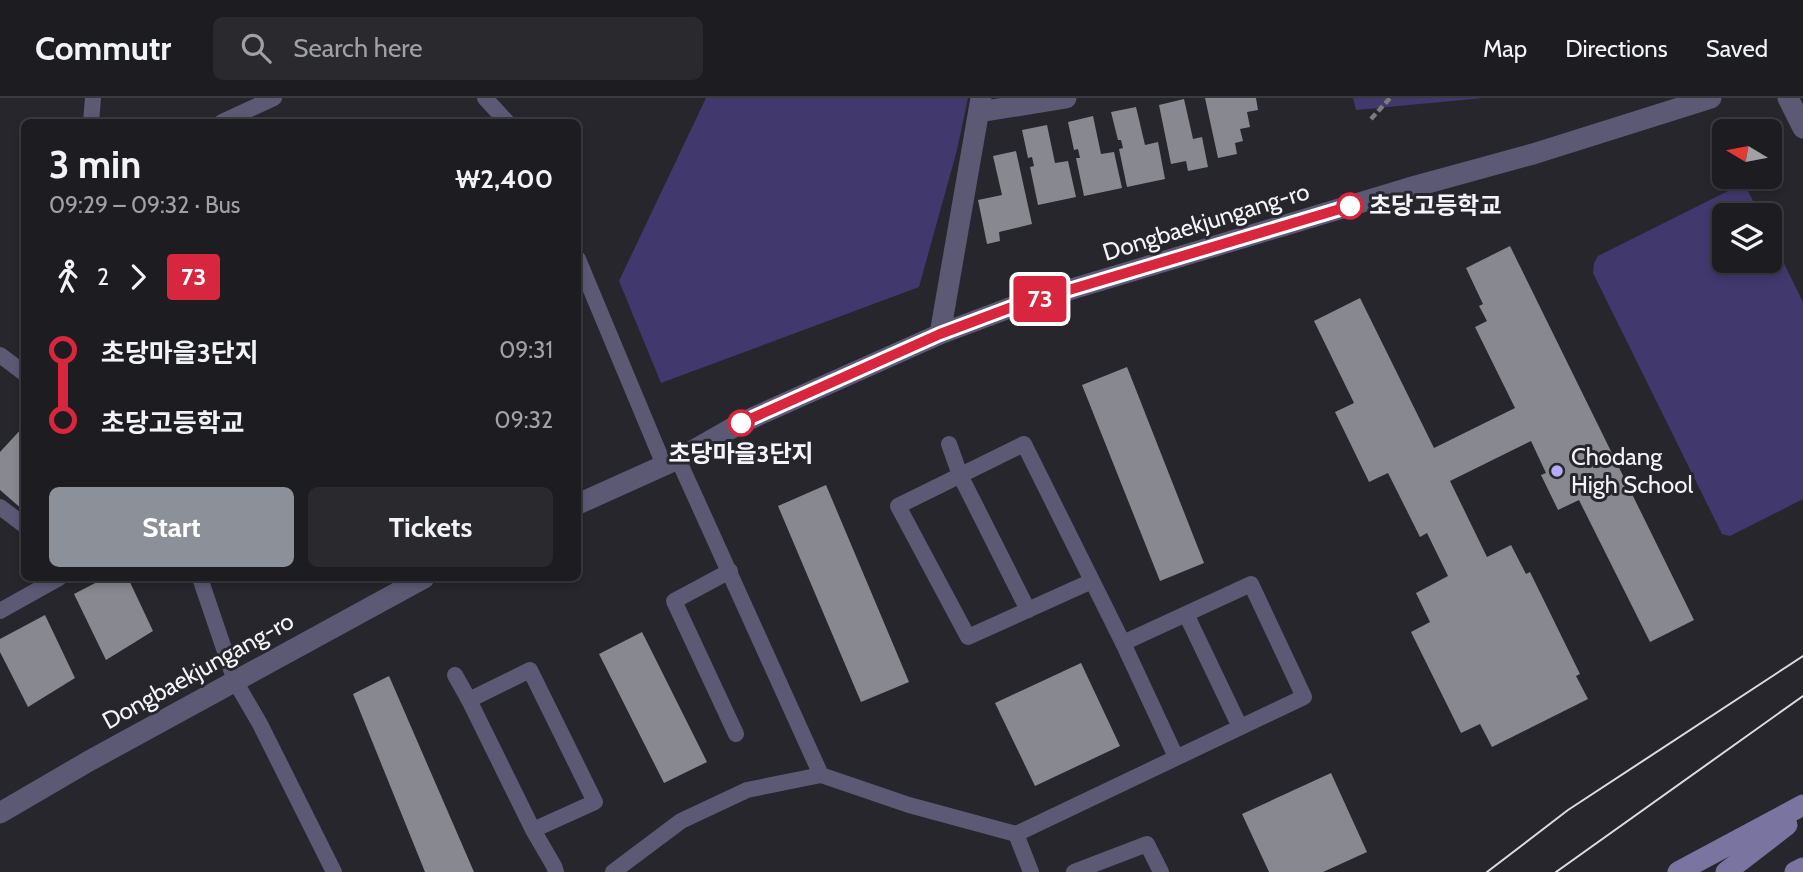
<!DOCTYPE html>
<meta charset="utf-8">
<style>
:root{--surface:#1c1c21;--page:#29292e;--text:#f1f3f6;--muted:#a0a1a5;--line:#3a3a3f;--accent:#8c9099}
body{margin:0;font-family:Cabin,"Noto Sans KR",sans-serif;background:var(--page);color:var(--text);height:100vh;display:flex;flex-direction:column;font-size:26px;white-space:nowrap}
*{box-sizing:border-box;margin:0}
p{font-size:23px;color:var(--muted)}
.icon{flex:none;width:38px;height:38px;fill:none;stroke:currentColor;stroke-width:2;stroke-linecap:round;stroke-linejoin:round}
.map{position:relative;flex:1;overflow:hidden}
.sheet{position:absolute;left:21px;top:21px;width:560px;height:462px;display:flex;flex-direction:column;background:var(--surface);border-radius:10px;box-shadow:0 4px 10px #0003,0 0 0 2px var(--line)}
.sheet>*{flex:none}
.badge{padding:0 14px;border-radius:5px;font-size:24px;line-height:46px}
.needle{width:46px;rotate:280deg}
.buttons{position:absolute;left:1712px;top:21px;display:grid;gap:14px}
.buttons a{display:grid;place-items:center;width:70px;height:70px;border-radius:10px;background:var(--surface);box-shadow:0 4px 10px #0003,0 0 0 2px var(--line);font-size:35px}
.map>.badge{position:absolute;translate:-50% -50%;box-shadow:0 0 0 4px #fff}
.legs{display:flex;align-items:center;gap:10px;height:77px;padding:0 28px;font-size:23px}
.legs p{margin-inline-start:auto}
.headline{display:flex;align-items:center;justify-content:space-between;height:119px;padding:0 28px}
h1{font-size:38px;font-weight:800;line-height:52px}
.action{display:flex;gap:14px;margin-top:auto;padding:14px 28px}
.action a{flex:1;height:80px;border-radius:10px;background:var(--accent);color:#fff;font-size:28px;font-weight:800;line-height:80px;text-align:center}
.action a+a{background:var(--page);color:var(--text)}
ul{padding:0 28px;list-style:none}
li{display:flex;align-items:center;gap:24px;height:70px;font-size:26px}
li i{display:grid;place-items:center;width:10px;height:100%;margin:0 9px;background:currentColor}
li i::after{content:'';width:18px;height:18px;margin:-9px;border:5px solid;border-radius:50%;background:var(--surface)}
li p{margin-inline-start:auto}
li:first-child i{background:linear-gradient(#0000 50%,currentColor 0)}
li:last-child i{background:linear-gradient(currentColor 50%,#0000 0)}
header{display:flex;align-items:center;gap:42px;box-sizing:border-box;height:98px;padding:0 35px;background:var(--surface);border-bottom:2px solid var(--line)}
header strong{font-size:33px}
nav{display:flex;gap:38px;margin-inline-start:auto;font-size:24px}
.search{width:490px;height:63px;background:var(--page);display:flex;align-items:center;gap:18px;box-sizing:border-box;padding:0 24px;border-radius:10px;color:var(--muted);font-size:26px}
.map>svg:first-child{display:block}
.green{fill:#41386e}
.building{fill:#888890}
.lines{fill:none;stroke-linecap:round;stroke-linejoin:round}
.path{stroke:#7a7a7f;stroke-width:4.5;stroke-dasharray:7 3.5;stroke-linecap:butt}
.service{stroke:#5b5974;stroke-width:16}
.minor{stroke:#5b5974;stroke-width:21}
.tertiary{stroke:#5b5974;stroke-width:21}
.secondary{stroke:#7974a0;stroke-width:21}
.tram{stroke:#dcdbe0;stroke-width:2}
.line-1-casing{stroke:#fff;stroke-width:16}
.line-1{stroke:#d7263d;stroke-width:10}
.stop-1-dot{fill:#fff;stroke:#d7263d;stroke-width:3.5}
.poi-dot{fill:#b5acf8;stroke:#26262c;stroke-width:2.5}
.labels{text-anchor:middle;stroke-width:6;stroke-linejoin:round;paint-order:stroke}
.stop-label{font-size:24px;font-weight:bold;fill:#f5f4f9;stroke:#26262c;text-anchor:start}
.street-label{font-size:24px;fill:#f5f4f9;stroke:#26262c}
.poi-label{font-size:24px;fill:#f5f4f9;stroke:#26262c;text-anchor:start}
</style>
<header>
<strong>Commutr</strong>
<div class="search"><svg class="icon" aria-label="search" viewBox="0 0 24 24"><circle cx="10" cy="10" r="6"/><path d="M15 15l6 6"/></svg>Search here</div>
<nav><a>Map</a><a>Directions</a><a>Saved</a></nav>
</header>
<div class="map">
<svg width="1803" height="774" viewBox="0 0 1803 774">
<rect width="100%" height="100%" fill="#26262c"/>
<g class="green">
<path d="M706 0H968L957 52 919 189 661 285 619 183Z"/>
<path d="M1353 0H1484L1356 12Z"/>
<path d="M1744 85 1760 117H1724V163H1769V135L1803 204V401L1730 438 1722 436 1593 175 1594 165 1598 158Z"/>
</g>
<g class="building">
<path d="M1205 0H1256L1258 12 1247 14 1250 29 1240 31 1243 43 1235 45 1237 56 1218 60Z"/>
<path d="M1184 1 1193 41 1202 39 1208 69 1188 73 1186 63 1171 66 1159 7Z"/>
<path d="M1136 9 1145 47 1158 44 1165 81 1127 89 1119 51 1123 50 1121 42H1118L1111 14Z"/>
<path d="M1093 18 1101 56 1114 54 1122 90 1084 98 1076 60H1080L1078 51 1074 52 1068 24Z"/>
<path d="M1047 27 1055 65 1068 63 1076 99 1038 107 1030 69 1034 68 1032 59 1028 60 1022 32Z"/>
<path d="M1016 53 1032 126 999 134 1000 143 987 146 978 102 1002 97 993 58Z"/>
<path d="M1510 148 1694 522 1650 544 1579 402 1558 412 1541 377 1546 375 1531 343 1450 383 1487 459 1511 447 1526 476 1530 474 1580 576 1576 578 1588 601 1492 649 1480 626 1461 635 1411 534 1430 524 1416 495 1448 478 1427 435 1420 439 1388 375 1369 384 1335 314 1354 305 1314 223 1360 200 1434 350 1515 310 1475 229 1487 223 1479 208 1483 206 1466 170Z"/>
<path d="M1127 269 1204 465 1160 483 1082 287Z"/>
<path d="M24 328V410L23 412 0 392V354Z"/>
<path d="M826 387 909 584 861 604 778 408Z"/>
<path d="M105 480H128L153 533 106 562 74 496Z"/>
<path d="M45 517 75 580 28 609 0 554V541Z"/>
<path d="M642 534 707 664 664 685 599 556Z"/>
<path d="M1081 565 1120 648 1035 688 995 605Z"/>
<path d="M389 578 474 774H425L353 596Z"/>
<path d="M1331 675 1367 754 1323 774H1269L1242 716Z"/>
</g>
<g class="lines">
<path class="path" d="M1371 21 1390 0"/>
<g class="service">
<path d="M485 0 507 24"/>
<path d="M91 24 93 0"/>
<path d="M222 24 274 0"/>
<path d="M578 161 664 367"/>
<path d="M0 257 24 275"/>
<path d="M949 346 960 377 1028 512"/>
<path d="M678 361 821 677 909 707 1016 736 1304 599 1251 486 1123 545 1024 346 898 408 968 539 1092 483"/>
<path d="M0 409 24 427"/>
<path d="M730 473 674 503 736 636"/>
<path d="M200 480 235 583 260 626 334 774"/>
<path d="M0 513 59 480"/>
<path d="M1186 516 1240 629"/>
<path d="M1123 545 1176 659"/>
<path d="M455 577 469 602"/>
<path d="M533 732 595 704 530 572 469 602 533 732 554 768 556 774"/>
<path d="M1016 736 1031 774"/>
<path d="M613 774 681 723 747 692 821 677"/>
<path d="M1074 774 1147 746 1161 774"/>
</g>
<g class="minor">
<path d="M979 14 1066 0"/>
<path d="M940 236 981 0"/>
</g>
<g class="tertiary">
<path d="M1788 0 1803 30"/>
<path d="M578 406 678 361 741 325 940 236 1012 209 1409 90 1533 56 1711 0"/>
<path d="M0 715 89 663 424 480"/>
</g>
<g class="secondary">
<path d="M1678 774 1803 707"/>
<path d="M1726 774 1787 727"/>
<path d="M1795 774 1803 770"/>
</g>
<g class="tram">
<path d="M1487 774 1568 712 1803 558"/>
<path d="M1556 774 1803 598"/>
</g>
</g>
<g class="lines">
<g class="line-1-casing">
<path id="line-1" d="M741 325 940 236 1012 209 1350 108"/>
</g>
<use href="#line-1" class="line-1"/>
</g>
<g class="stop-1-dot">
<circle cx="1350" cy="108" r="12"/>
<circle cx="741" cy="325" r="12"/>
</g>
<circle class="poi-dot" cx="1557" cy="373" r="7"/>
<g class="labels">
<g class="stop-label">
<text x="1369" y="116">초당고등학교</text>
<text x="741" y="364" text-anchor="middle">초당마을3단지</text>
</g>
<g class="street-label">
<text transform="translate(1206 124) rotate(-17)" y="8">Dongbaekjungang-ro</text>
<text transform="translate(198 573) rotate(-29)" y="8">Dongbaekjungang-ro</text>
</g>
<g class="poi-label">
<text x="1571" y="367">Chodang<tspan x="1571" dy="28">High School</tspan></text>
</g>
</g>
</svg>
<div class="buttons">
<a><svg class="needle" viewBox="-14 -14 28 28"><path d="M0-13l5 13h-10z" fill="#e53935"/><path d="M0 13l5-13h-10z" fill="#a0a1a5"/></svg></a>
<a><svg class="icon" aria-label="layers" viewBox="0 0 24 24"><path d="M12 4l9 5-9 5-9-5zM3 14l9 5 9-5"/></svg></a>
</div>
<b class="badge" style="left:1040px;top:201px;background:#d7263d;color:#fff">73</b>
<section class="sheet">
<div class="headline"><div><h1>3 min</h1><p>09:29 – 09:32 · Bus</p></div><b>₩2,400</b></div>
<div class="legs"><svg class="icon" aria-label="walk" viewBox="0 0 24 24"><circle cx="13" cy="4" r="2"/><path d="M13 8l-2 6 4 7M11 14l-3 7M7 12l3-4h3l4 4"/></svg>2<svg class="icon" aria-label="forward" viewBox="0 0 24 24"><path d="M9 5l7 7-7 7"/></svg><b class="badge" style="background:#d7263d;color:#fff">73</b></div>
<ul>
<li><i style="color:#d7263d"></i><b>초당마을3단지</b><p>09:31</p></li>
<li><i style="color:#d7263d"></i><b>초당고등학교</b><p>09:32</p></li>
</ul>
<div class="action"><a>Start</a><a>Tickets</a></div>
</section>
</div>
